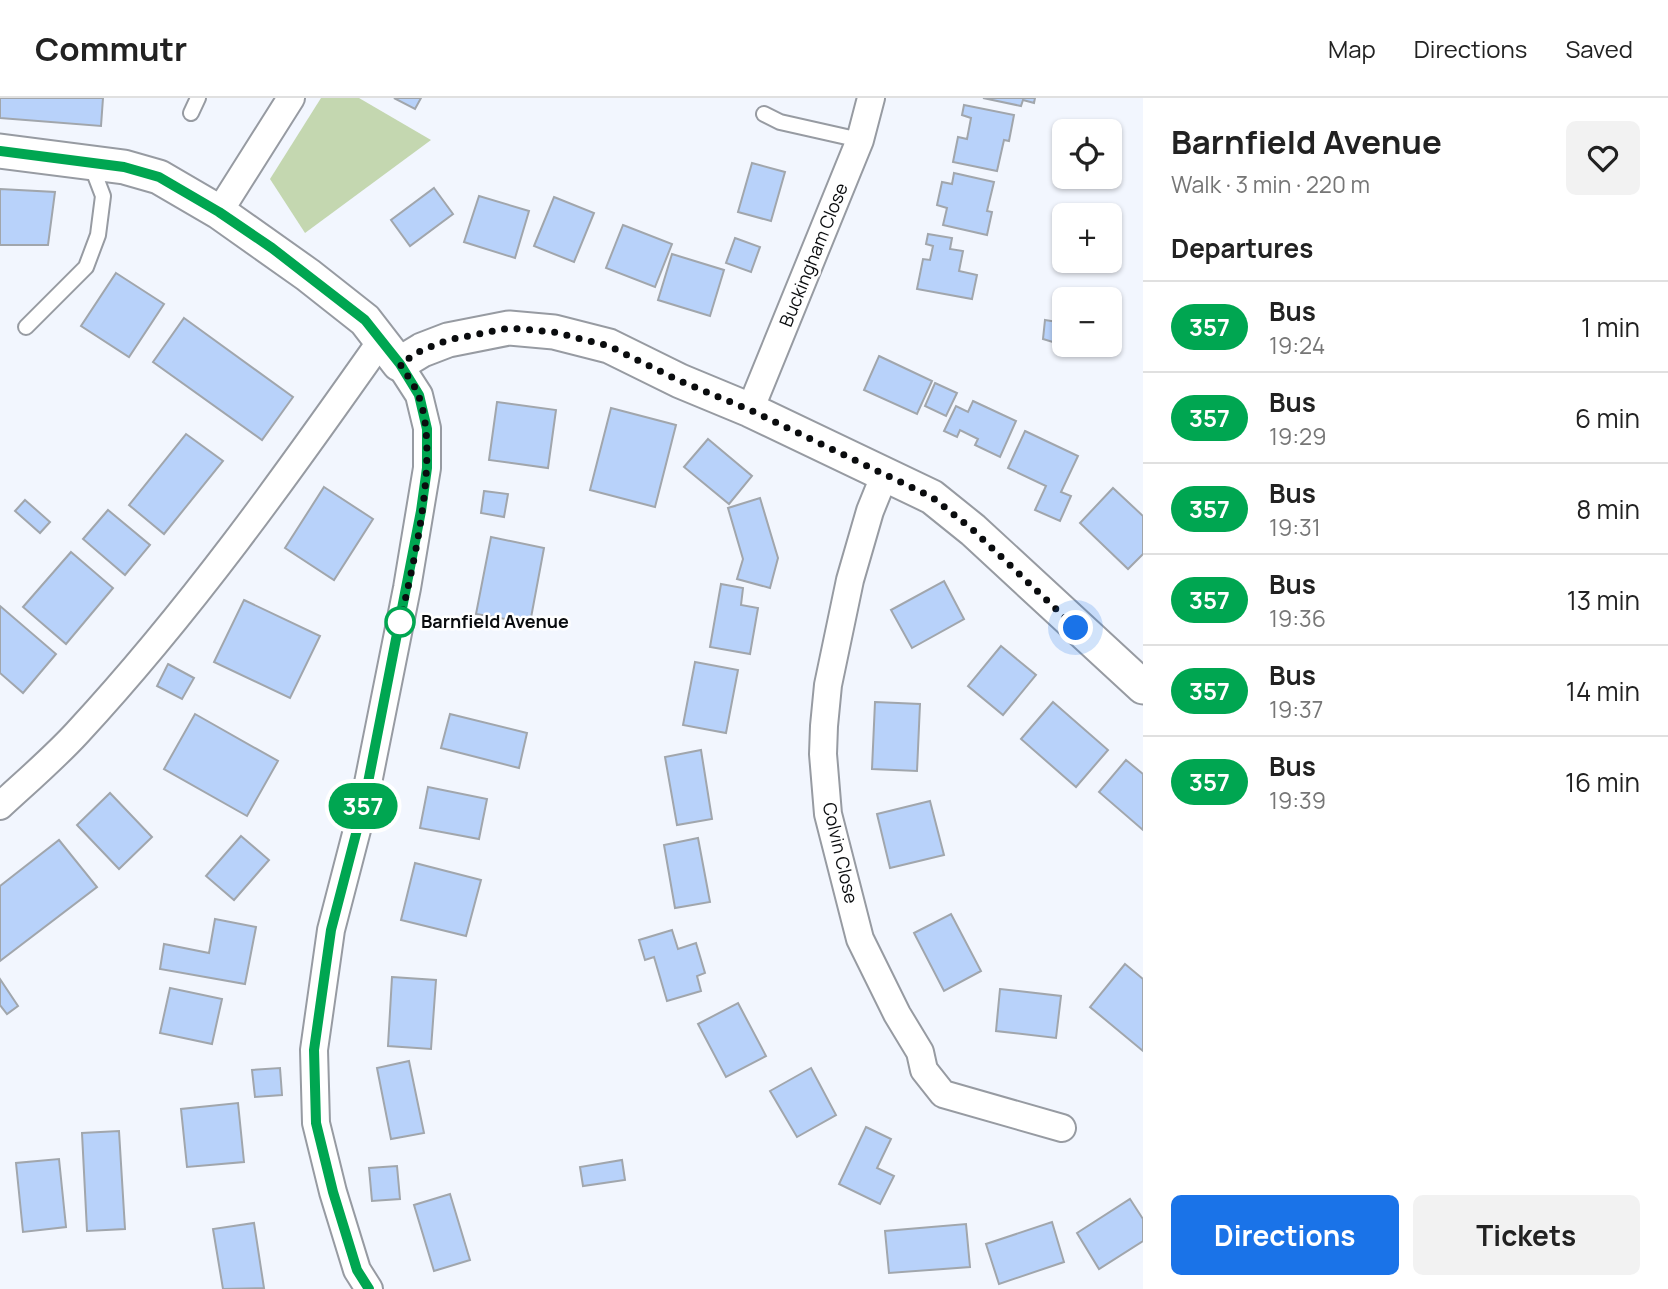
<!DOCTYPE html>
<meta charset="utf-8">
<style>
:root{--surface:#fff;--page:#f2f2f2;--text:#222;--muted:#767676;--line:#e0e0e0;--accent:#1a73e8}
body{margin:0;font-family:Manrope,sans-serif;background:var(--page);color:var(--text);height:100vh;display:flex;flex-direction:column;font-size:26px;white-space:nowrap}
*{box-sizing:border-box;margin:0}
p{font-size:23px;color:var(--muted)}
.icon{flex:none;width:38px;height:38px;fill:none;stroke:currentColor;stroke-width:2;stroke-linecap:round;stroke-linejoin:round}
.map{position:relative;flex:1;overflow:hidden}
.sheet{display:flex;flex-direction:column;background:var(--surface);width:525px}
.sheet>*{flex:none}
.badge{padding:0 14px;border-radius:23px;font-size:24px;line-height:46px}
.controls{position:absolute;left:1052px;top:21px;display:grid;gap:14px}
.controls a{display:grid;place-items:center;width:70px;height:70px;border-radius:10px;background:var(--surface);box-shadow:0 2px 5px #0004;font-size:35px}
.you{position:absolute;width:35px;height:35px;margin:-18px;border:5px solid #fff;border-radius:50%;background:#1a73e8;box-shadow:0 0 0 10px #1a73e833}
.map>.badge{position:absolute;translate:-50% -50%;box-shadow:0 0 0 4px #fff}
h2{padding:0 28px;font-size:26px;line-height:63px}
.round{display:grid;place-items:center;flex:none;width:74px;height:74px;border-radius:10px;background:var(--page)}
.overview{display:flex;align-items:center;justify-content:space-between;height:119px;padding:0 28px}
h1{font-size:33px;font-weight:700;line-height:52px}
.primary-button{display:flex;gap:14px;margin-top:auto;padding:14px 28px}
.primary-button a{flex:1;height:80px;border-radius:10px;background:var(--accent);color:#fff;font-size:28px;font-weight:700;line-height:80px;text-align:center}
.primary-button a+a{background:var(--page);color:var(--text)}
ul{padding:0;list-style:none}
li{display:flex;align-items:center;gap:21px;height:91px;padding:0 28px;border-top:2px solid var(--line)}
li div{flex:1}
li b{display:block;font-size:26px}
li em{font-style:normal}
li .badge{min-width:77px;font-weight:700;text-align:center}
header{display:flex;align-items:center;gap:42px;box-sizing:border-box;height:98px;padding:0 35px;background:var(--surface);border-bottom:2px solid var(--line)}
header strong{font-size:33px}
nav{display:flex;gap:38px;margin-inline-start:auto;font-size:24px}
main{display:flex;flex:1;min-height:0}
.map>svg:first-child{display:block}
.green{fill:#c4d7b0}
.building{fill:#b8d2fa;stroke:#a1a6ac;stroke-width:2}
.lines{fill:none;stroke-linecap:round;stroke-linejoin:round}
.service-casing{stroke:#979ba2;stroke-width:18}
.minor-casing{stroke:#979ba2;stroke-width:30}
.tertiary-casing{stroke:#979ba2;stroke-width:37}
.service{stroke:#fff;stroke-width:14}
.minor{stroke:#fff;stroke-width:26}
.tertiary{stroke:#fff;stroke-width:33}
.line-casing{stroke:#fff;stroke-width:16}
.line{stroke:#00a651;stroke-width:10}
.walk{stroke:#0a0c0e;stroke-width:7;stroke-dasharray:0 12.6}
.stop-dot{fill:#fff;stroke:#00a651;stroke-width:3.5}
.labels{text-anchor:middle;stroke-width:5;stroke-linejoin:round;paint-order:stroke}
.street-label{font-size:18px;fill:#0a0c0e;stroke:#fff}
.stop-label{font-size:18px;font-weight:bold;fill:#0a0c0e;stroke:#fff;text-anchor:start}
</style>
<header>
<strong>Commutr</strong>
<nav><a>Map</a><a>Directions</a><a>Saved</a></nav>
</header>
<main>
<div class="map">
<svg width="1143" height="1191" viewBox="0 0 1143 1191">
<rect width="100%" height="100%" fill="#f2f6fe"/>
<path class="green" d="M321 0H359L431 42 305 135 270 81Z"/>
<g class="building">
<path d="M0 0H103L101 28 0 20Z"/>
<path d="M394 0H421L415 11Z"/>
<path d="M983 0H1035L1034 5 1023 2 1021 8Z"/>
<path d="M964 7 1014 17 1009 43 1004 42 997 73 953 64 958 39 967 41 971 20 962 17Z"/>
<path d="M752 65 785 74 771 123 738 114Z"/>
<path d="M954 75 994 84 987 113 992 114 987 137 943 127 947 110 937 107 942 84 952 86Z"/>
<path d="M434 90 453 116 410 148 391 122Z"/>
<path d="M0 91 55 94 48 147H0Z"/>
<path d="M479 98 529 113 515 160 464 144Z"/>
<path d="M554 99 594 115 574 164 534 148Z"/>
<path d="M623 127 672 146 655 189 606 170Z"/>
<path d="M928 136 952 140 950 151 963 153 959 173 977 177 972 201 917 191 923 161 930 162 933 148 926 146Z"/>
<path d="M735 140 760 149 751 174 726 165Z"/>
<path d="M672 156 724 172 710 218 658 202Z"/>
<path d="M116 175 164 206 129 259 81 228Z"/>
<path d="M184 220 293 299 262 342 153 264Z"/>
<path d="M1045 222 1064 225V247H1079L1076 251 1043 241Z"/>
<path d="M879 258 932 283 917 316 864 292Z"/>
<path d="M935 285 957 295 946 318 925 308Z"/>
<path d="M973 303 1016 323 1000 359 975 347 978 341 960 332 957 339 944 333 956 308 968 314Z"/>
<path d="M497 304 556 312 548 370 489 362Z"/>
<path d="M611 310 676 327 655 409 590 392Z"/>
<path d="M1025 333 1078 358 1061 394 1071 398 1060 423 1035 412 1046 388 1008 370Z"/>
<path d="M186 336 223 363 164 436 129 407Z"/>
<path d="M708 341 752 378 729 406 684 369Z"/>
<path d="M324 389 373 421 334 482 285 450Z"/>
<path d="M1113 390 1143 418V456L1128 471 1080 425Z"/>
<path d="M484 393 508 396 504 419 481 415Z"/>
<path d="M760 400 778 460 770 490 737 481 743 461 728 410Z"/>
<path d="M25 402 50 424 40 435 15 413Z"/>
<path d="M108 412 150 447 125 477 83 441Z"/>
<path d="M491 439 544 450 530 525 476 516Z"/>
<path d="M71 454 113 490 66 546 23 509Z"/>
<path d="M944 483 964 521 912 550 891 512Z"/>
<path d="M721 486 743 490 741 507 758 510 750 556 710 549Z"/>
<path d="M244 502 320 538 290 600 214 564Z"/>
<path d="M0 508 56 556 23 595 0 575Z"/>
<path d="M1001 548 1036 577 1003 617 968 588Z"/>
<path d="M695 564 738 572 726 635 683 627Z"/>
<path d="M168 566 194 580 182 601 157 588Z"/>
<path d="M875 604 920 606 917 673 872 671Z"/>
<path d="M1053 604 1108 652 1076 689 1021 641Z"/>
<path d="M195 616 278 663 247 718 164 671Z"/>
<path d="M450 616 527 635 519 670 441 650Z"/>
<path d="M701 652 712 721 677 727 665 659Z"/>
<path d="M1126 662 1143 676V732L1099 694Z"/>
<path d="M428 689 487 701 479 741 420 730Z"/>
<path d="M110 695 152 739 119 771 77 727Z"/>
<path d="M930 703 944 757 890 770 877 716Z"/>
<path d="M241 738 269 762 234 802 206 778Z"/>
<path d="M698 740 710 804 675 810 664 747Z"/>
<path d="M59 742 97 789 0 863V788Z"/>
<path d="M415 765 481 782 466 838 401 822Z"/>
<path d="M951 816 981 873 944 893 914 835Z"/>
<path d="M215 821 256 829 245 886 160 871 164 846 209 855Z"/>
<path d="M672 832 678 851 696 845 705 875 697 878 701 893 667 903 654 859 645 862 639 842Z"/>
<path d="M1125 866 1143 881V953L1090 909Z"/>
<path d="M392 879 436 882 431 951 388 948Z"/>
<path d="M0 881 18 908 7 916 0 907Z"/>
<path d="M170 890 222 901 212 946 160 935Z"/>
<path d="M1000 891 1061 898 1056 940 996 933Z"/>
<path d="M738 905 766 958 726 979 698 926Z"/>
<path d="M409 963 424 1035 391 1041 377 970Z"/>
<path d="M280 970 282 997 255 999 252 972Z"/>
<path d="M811 970 836 1017 797 1039 770 993Z"/>
<path d="M238 1005 244 1064 187 1069 181 1011Z"/>
<path d="M866 1029 891 1041 877 1070 894 1078 880 1106 839 1086Z"/>
<path d="M119 1033 125 1131 87 1133 82 1035Z"/>
<path d="M59 1061 66 1129 23 1134 16 1065Z"/>
<path d="M622 1062 625 1082 583 1088 580 1069Z"/>
<path d="M397 1068 400 1101 372 1103 369 1070Z"/>
<path d="M450 1096 470 1162 434 1173 414 1107Z"/>
<path d="M1130 1101 1143 1121V1143L1099 1171 1077 1135Z"/>
<path d="M1052 1124 1064 1164 999 1186 986 1146Z"/>
<path d="M254 1125 264 1190 223 1191 213 1131Z"/>
<path d="M966 1126 970 1169 889 1175 885 1133Z"/>
</g>
<g class="lines">
<g class="service-casing">
<g id="service">
<path d="M191 15 198 0"/>
<path d="M764 16 780 24 860 42"/>
<path d="M26 229 86 169 98 137 103 98 90 64"/>
</g>
</g>
<g class="minor-casing">
<g id="minor">
<path d="M219 114 291 0"/>
<path d="M750 312 860 42 871 0"/>
<path d="M885 376 870 413 850 482 828 587 824 628 823 656 828 716 860 841 897 916 920 954 924 972 943 996 1062 1030"/>
<path d="M0 708C26 684 54 660 77 635 190 513 286 378 381 243"/>
<path d="M369 1191 357 1172 333 1094 316 1025 314 952 331 832 364 705 407 490 427 370V330L419 297 399 266"/>
</g>
</g>
<g class="tertiary-casing">
<path id="tertiary" d="M0 53 124 69 159 79 219 114 308 177 365 222 399 266 422 252 448 242 509 230 554 234 609 248 680 283 750 312 932 399 973 432 1143 589"/>
</g>
<use href="#service" class="service"/>
<use href="#minor" class="minor"/>
<use href="#tertiary" class="tertiary"/>
</g>
<g class="lines">
<g class="line-casing">
<path id="line" d="M0 53 124 69 159 79 219 114 272 150 365 222 400 266 419 297 427 331V370L421 413 364 705 331 832 314 952 316 1025 333 1094 357 1172 369 1191"/>
</g>
<use href="#line" class="line"/>
<path class="walk" d="M400 524C414 464 440 356 419 299 415 287 406 276 400 266L422 252 448 242 509 230 554 234 609 248 680 283 750 312 932 399 973 432 1076 530"/>
</g>
<circle class="stop-dot" cx="400" cy="524" r="14"/>
<g class="labels">
<g class="street-label">
<text transform="translate(814 157) rotate(-68)" y="6">Buckingham Close</text>
<text transform="translate(840 755) rotate(77)" y="6">Colvin Close</text>
</g>
<g class="stop-label">
<text x="421" y="530">Barnfield Avenue</text>
</g>
</g>
</svg>
<div class="controls">
<a><svg class="icon" aria-label="locate" viewBox="0 0 24 24"><circle cx="12" cy="12" r="6"/><path d="M12 2v4M12 18v4M2 12h4M18 12h4"/></svg></a>
<a>+</a>
<a>−</a>
</div>
<div class="you" style="left:1076px;top:530px"></div>
<b class="badge" style="left:363px;top:708px;background:#00a651;color:#fff">357</b>
</div>
<section class="sheet">
<div class="overview"><div><h1>Barnfield Avenue</h1><p>Walk · 3 min · 220 m</p></div><a class="round"><svg class="icon" aria-label="heart" viewBox="0 0 24 24"><path d="M12 20l-8-8c-3-5 5-10 8-4 3-6 11-1 8 4z"/></svg></a></div>
<h2>Departures</h2>
<ul>
<li><span class="badge" style="background:#00a651;color:#fff">357</span><div><b>Bus</b><p>19:24</p></div><em>1 min</em></li>
<li><span class="badge" style="background:#00a651;color:#fff">357</span><div><b>Bus</b><p>19:29</p></div><em>6 min</em></li>
<li><span class="badge" style="background:#00a651;color:#fff">357</span><div><b>Bus</b><p>19:31</p></div><em>8 min</em></li>
<li><span class="badge" style="background:#00a651;color:#fff">357</span><div><b>Bus</b><p>19:36</p></div><em>13 min</em></li>
<li><span class="badge" style="background:#00a651;color:#fff">357</span><div><b>Bus</b><p>19:37</p></div><em>14 min</em></li>
<li><span class="badge" style="background:#00a651;color:#fff">357</span><div><b>Bus</b><p>19:39</p></div><em>16 min</em></li>
</ul>
<div class="primary-button"><a>Directions</a><a>Tickets</a></div>
</section>
</main>
